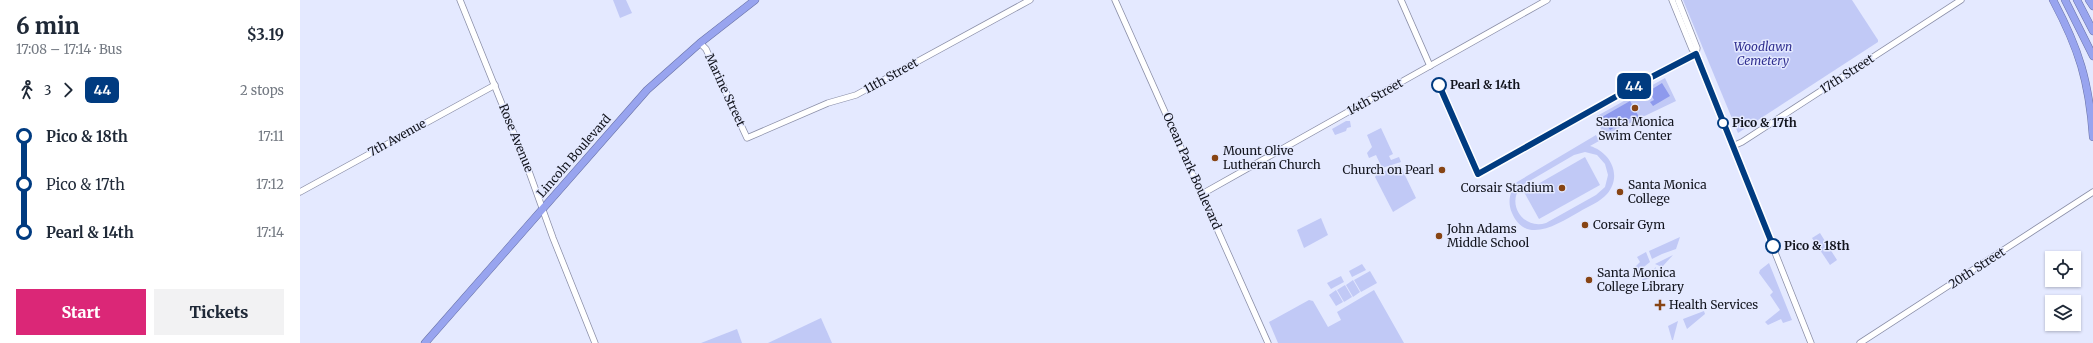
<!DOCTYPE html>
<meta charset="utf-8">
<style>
:root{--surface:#fff;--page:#f2f2f3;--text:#1f2937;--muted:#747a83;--accent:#db2777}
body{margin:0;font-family:Merriweather,serif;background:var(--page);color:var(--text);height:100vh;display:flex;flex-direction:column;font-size:15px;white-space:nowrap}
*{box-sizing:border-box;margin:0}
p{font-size:13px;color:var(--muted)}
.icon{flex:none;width:22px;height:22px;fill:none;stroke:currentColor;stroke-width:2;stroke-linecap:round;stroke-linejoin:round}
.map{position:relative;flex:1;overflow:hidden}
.panel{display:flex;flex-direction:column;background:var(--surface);width:300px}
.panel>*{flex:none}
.badge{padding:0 8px;border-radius:6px;font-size:14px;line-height:26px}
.tools{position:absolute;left:1745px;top:251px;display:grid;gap:8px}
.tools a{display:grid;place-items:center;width:36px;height:36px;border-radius:0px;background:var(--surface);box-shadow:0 1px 3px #0004;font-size:20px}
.map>.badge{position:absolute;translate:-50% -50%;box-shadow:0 0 0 2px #fff}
.legs{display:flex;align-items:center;gap:6px;height:44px;padding:0 16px;font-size:13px}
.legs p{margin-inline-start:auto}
.headline{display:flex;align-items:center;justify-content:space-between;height:68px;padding:0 16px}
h1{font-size:22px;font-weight:800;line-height:30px}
.cta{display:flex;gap:8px;margin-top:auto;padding:8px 16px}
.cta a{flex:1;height:46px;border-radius:0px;background:var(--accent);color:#fff;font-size:16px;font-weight:800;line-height:46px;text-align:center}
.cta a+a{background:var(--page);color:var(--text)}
ul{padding:0 16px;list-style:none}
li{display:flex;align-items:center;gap:14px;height:48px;font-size:15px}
li i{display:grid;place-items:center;width:6px;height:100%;margin:0 5px;background:currentColor}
li i::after{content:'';width:10px;height:10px;margin:-5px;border:3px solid;border-radius:50%;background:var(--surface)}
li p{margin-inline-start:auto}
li:first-child i{background:linear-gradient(#0000 50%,currentColor 0)}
li:last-child i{background:linear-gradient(currentColor 50%,#0000 0)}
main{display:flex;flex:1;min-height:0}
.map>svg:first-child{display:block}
.green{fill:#c1c9f6;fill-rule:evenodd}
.water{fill:#8e9aed}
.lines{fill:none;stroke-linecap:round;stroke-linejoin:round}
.secondary-casing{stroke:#8b8fa8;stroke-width:7}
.highway-casing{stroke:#6972a6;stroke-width:8}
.secondary{stroke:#fff;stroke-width:5.5}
.highway{stroke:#98a4ef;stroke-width:7}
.line-1-casing{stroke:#fff;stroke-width:9}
.line-1{stroke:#003b80;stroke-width:6}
.stop-1-dot{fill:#fff;stroke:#003b80;stroke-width:2}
.poi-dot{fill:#874414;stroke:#e4e9ff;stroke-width:1.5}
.labels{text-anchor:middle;stroke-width:3;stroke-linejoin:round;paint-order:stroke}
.park-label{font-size:12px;font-style:italic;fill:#313090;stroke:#e4e9ff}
.street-label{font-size:12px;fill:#12141d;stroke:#e4e9ff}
.stop-label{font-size:12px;font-weight:bold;fill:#12141d;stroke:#e4e9ff;text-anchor:start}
.poi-label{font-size:12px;fill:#12141d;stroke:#e4e9ff;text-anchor:start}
</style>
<main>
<section class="panel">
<div class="headline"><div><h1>6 min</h1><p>17:08 – 17:14 · Bus</p></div><b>$3.19</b></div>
<div class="legs"><svg class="icon" aria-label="walk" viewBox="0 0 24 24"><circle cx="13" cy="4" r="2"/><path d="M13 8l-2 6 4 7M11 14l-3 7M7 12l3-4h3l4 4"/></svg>3<svg class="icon" aria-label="forward" viewBox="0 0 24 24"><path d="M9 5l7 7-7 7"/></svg><b class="badge" style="background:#003b80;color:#fff">44</b><p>2 stops</p></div>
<ul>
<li><i style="color:#003b80"></i><b>Pico &amp; 18th</b><p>17:11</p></li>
<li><i style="color:#003b80"></i><span>Pico &amp; 17th</span><p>17:12</p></li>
<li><i style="color:#003b80"></i><b>Pearl &amp; 14th</b><p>17:14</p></li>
</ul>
<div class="cta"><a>Start</a><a>Tickets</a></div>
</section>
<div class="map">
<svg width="1793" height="343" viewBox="0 0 1793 343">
<rect width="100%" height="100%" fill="#e4e9ff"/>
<g class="green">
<path d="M313 0H326L332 13 320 18Z"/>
<path d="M1383 0H1552L1578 40V42L1438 133Z"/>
<path d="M1365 78 1376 101 1307 134 1306 132 1303 133 1300 127 1302 125 1297 116Z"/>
<path d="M1046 121H1050L1051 127 1047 128 1046 131 1035 135 1032 129Z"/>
<path d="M1081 128 1093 154 1089 156 1091 160 1099 157 1101 162 1082 168 1076 155 1069 158 1067 153 1072 147 1067 135Z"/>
<path d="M1296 135 1299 141 1290 146C1310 152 1323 175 1307 194 1300 202 1289 206 1279 212 1259 223 1226 246 1212 213 1207 202 1210 191 1217 182ZM1285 152 1297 155 1305 164 1308 175 1305 187 1296 195 1246 223C1223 230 1206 204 1221 186L1274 155Z"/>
<path d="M1285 157 1300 185 1239 219 1224 192Z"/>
<path d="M1100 165 1116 198 1093 212 1075 177 1077 174Z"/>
<path d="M1021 218 1028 235 1004 248 997 230Z"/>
<path d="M1520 233 1537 260 1530 265 1512 238Z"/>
<path d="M1380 237 1376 249 1362 254 1352 259 1349 251Z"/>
<path d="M1346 252 1350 262 1340 270 1335 267 1340 262 1337 257Z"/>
<path d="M1373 255 1362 267 1355 264Z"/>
<path d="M1469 263 1492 320 1483 323 1481 319 1468 325 1465 322 1480 310 1470 295 1473 292 1459 273 1460 270Z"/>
<path d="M1062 264 1066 270 1052 277 1049 271Z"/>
<path d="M1356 267C1356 274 1350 280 1342 280Z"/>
<path d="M1070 271 1077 283 1061 292 1054 280Z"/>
<path d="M1041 276 1044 282 1031 289 1027 283Z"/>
<path d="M1053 280 1060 292 1053 297 1046 285Z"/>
<path d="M1045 285 1052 297 1044 302 1037 290Z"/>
<path d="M1036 290 1043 302 1036 306 1029 295Z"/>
<path d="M1074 290 1104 343H978L969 322 1009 300 1013 301 1028 327 1041 320 1037 312Z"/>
<path d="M1404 311 1405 314 1387 329 1383 319Z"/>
<path d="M521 318 532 343H468Z"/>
<path d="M1378 321 1373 340H1372L1368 326Z"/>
<path d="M437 329 442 343H401Z"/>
</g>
<g class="water">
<path d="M1362 83 1370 96 1353 106 1350 102 1354 100 1349 91Z"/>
<path d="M1330 101 1339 117 1336 119 1334 116 1310 130 1302 117Z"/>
</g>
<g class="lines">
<g class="secondary-casing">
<g id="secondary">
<path d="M160 0 227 166 253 238 295 343"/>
<path d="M815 0 968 343"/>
<path d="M1101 0 1130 66"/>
<path d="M1372 0 1392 49 1396 54 1511 343"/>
<path d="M1378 0 1397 48 1396 54"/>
<path d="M400 43 406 49 447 138 528 103 556 95 730 0"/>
<path d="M1433 146 1442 142 1661 0"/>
<path d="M0 192 195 85"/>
<path d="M902 194 1247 0"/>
<path d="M1560 343 1793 192"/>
</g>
</g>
<g class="highway-casing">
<g id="highway">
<path d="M1753 0C1779 49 1789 81 1793 137"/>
<path d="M1765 0 1793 56"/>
<path d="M1777 0 1793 31"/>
<path d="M1789 0 1793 6"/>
<path d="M125 343 347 90 400 43 455 0"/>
</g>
</g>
<use href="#secondary" class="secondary"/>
<use href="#highway" class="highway"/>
</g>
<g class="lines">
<g class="line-1-casing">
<path id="line-1" d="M1139 85 1178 174 1342 82 1396 54 1473 246"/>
</g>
<use href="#line-1" class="line-1"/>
</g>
<g class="stop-1-dot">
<circle cx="1139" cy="85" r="7"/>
<circle cx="1423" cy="123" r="5"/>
<circle cx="1473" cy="246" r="7"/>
</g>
<g class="poi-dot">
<circle cx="1335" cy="108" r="4"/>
<circle cx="915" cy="158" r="4"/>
<circle cx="1142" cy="170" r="4"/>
<circle cx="1262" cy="188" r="4"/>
<circle cx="1320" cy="192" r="4"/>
<circle cx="1285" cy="225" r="4"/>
<circle cx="1139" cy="236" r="4"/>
<circle cx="1289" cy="280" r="4"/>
<path d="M1358 299h4v4h4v4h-4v4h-4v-4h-4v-4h4z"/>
</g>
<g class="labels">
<g class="park-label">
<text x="1463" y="51">Woodlawn<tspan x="1463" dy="14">Cemetery</tspan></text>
</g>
<g class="street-label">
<text transform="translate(1547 74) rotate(-33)" y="4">17th Street</text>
<text transform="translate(591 76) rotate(-29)" y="4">11th Street</text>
<text transform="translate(425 90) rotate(65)" y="4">Marine Street</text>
<text transform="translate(1075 97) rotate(-29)" y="4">14th Street</text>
<text transform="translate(97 138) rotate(-29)" y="4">7th Avenue</text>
<text transform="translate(216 138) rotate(68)" y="4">Rose Avenue</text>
<text transform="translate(274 156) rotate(-49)" y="4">Lincoln Boulevard</text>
<text transform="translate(892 171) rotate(66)" y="4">Ocean Park Boulevard</text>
<text transform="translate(1677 268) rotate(-33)" y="4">20th Street</text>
</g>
<g class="stop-label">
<text x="1150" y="89">Pearl &amp; 14th</text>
<text x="1432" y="127">Pico &amp; 17th</text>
<text x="1484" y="250">Pico &amp; 18th</text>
</g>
<g class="poi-label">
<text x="1335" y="126" text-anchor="middle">Santa Monica<tspan x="1335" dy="14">Swim Center</tspan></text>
<text x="923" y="155">Mount Olive<tspan x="923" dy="14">Lutheran Church</tspan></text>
<text x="1134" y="174" text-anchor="end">Church on Pearl</text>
<text x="1328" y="189">Santa Monica<tspan x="1328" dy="14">College</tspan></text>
<text x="1254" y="192" text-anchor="end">Corsair Stadium</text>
<text x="1293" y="229">Corsair Gym</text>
<text x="1147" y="233">John Adams<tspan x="1147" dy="14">Middle School</tspan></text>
<text x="1297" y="277">Santa Monica<tspan x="1297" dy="14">College Library</tspan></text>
<text x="1369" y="309">Health Services</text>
</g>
</g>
</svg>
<div class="tools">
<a><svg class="icon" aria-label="locate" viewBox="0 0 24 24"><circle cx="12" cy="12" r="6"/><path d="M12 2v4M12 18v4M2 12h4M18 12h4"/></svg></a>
<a><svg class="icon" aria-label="layers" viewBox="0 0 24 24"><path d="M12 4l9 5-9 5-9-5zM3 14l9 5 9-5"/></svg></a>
</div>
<b class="badge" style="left:1334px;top:86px;background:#003b80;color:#fff">44</b>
</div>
</main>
